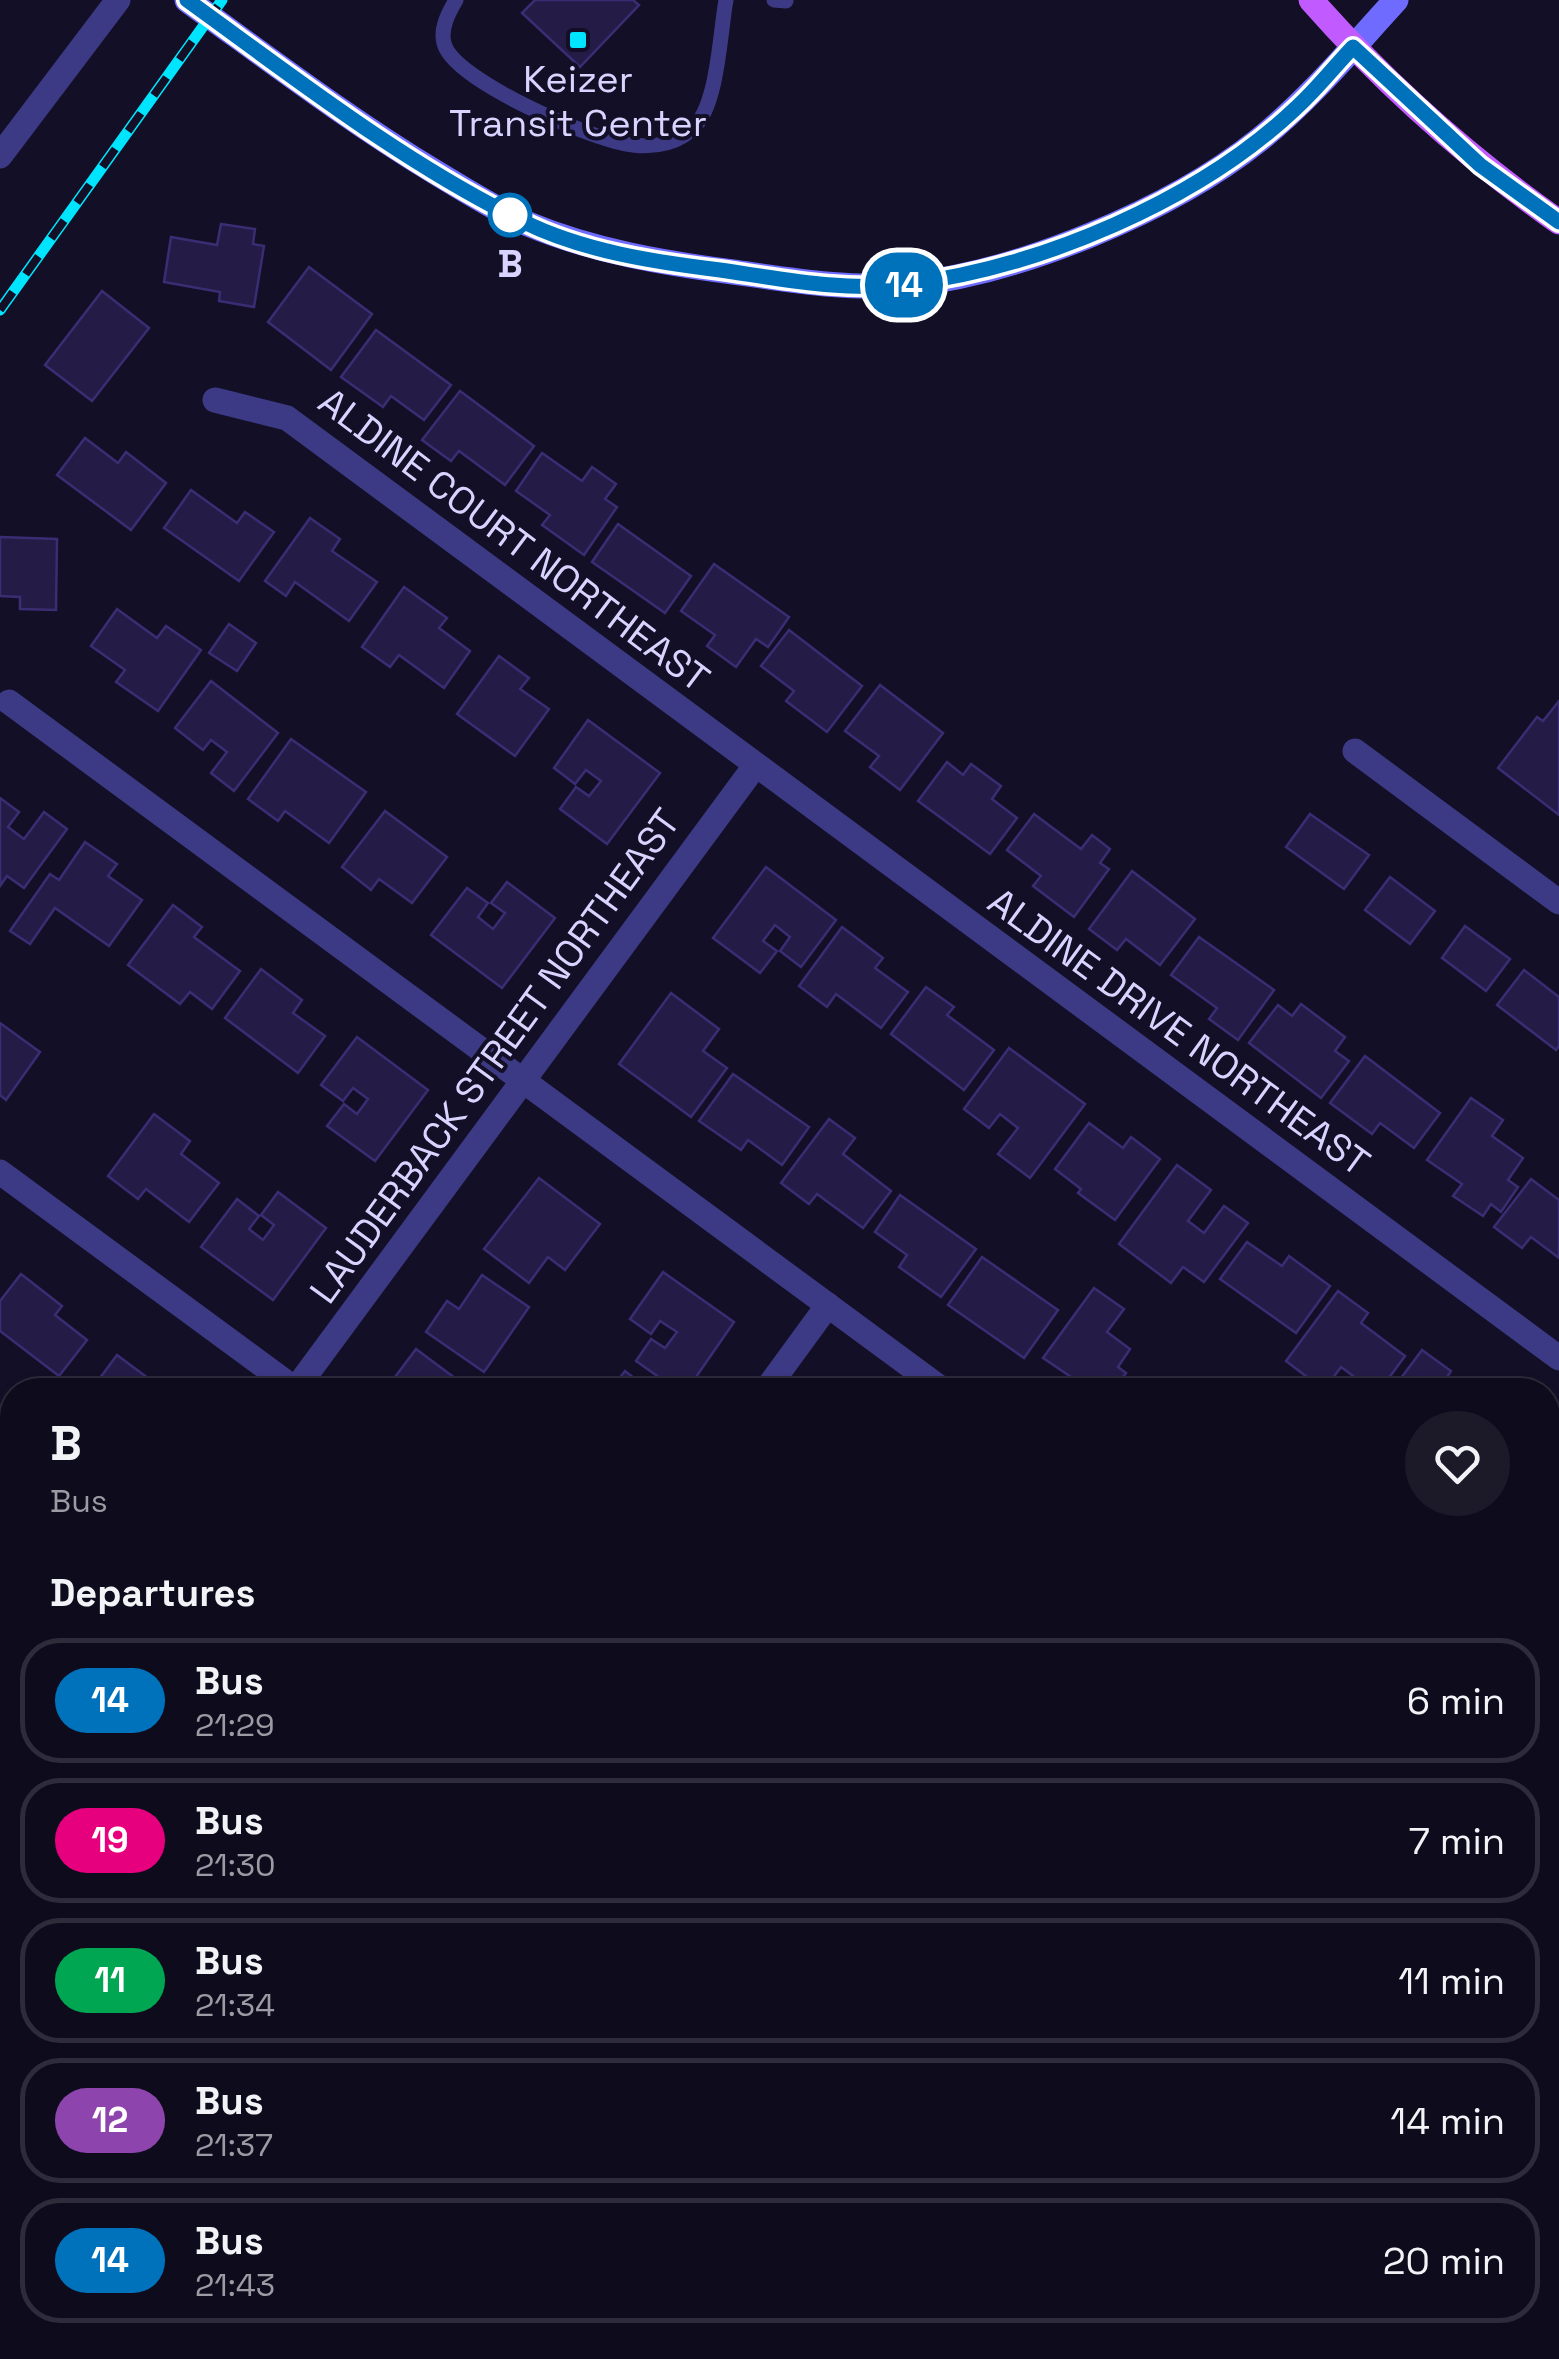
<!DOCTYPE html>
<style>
:root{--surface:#0e0b1c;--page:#1c1929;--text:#f1f3f6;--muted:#9b9ba3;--line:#2e2b3b}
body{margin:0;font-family:"Space Grotesk",sans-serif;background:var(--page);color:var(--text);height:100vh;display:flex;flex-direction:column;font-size:38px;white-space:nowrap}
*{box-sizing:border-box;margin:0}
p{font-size:32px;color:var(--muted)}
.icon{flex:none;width:55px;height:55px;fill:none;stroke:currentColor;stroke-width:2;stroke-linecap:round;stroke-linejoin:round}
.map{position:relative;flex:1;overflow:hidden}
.side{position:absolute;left:0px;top:1378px;width:1560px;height:982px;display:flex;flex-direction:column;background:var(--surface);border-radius:40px 40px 0 0;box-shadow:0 2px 8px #0004,0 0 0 2px var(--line)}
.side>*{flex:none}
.badge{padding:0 20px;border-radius:32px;font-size:35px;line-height:65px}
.map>.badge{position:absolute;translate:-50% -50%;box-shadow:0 0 0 5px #fff}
h2{padding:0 50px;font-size:38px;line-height:90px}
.round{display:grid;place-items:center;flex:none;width:105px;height:105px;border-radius:52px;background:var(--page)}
.headline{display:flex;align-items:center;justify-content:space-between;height:170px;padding:0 50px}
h1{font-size:48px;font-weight:700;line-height:75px}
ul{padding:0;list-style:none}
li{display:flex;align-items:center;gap:30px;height:125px;margin:0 20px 15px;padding:0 30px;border:5px solid var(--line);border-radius:40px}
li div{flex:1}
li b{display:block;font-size:38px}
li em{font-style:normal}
li .badge{min-width:110px;font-weight:700;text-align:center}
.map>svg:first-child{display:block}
.building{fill:#241b47;stroke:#3b2d73;stroke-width:2.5}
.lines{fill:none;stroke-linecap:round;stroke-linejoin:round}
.service{stroke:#3d3a85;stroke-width:15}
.minor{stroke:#3d3a85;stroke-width:25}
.tertiary{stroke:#3d3a85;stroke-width:25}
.secondary{stroke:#6f6bff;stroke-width:25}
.primary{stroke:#c25bff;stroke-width:25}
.rail-casing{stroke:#00e5ff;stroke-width:11}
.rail{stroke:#130f26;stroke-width:8;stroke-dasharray:22;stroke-linecap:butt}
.line-casing{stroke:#fff;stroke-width:22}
.line{stroke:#0072bc;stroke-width:15}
.poi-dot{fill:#00e5ff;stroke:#130f26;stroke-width:4}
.stop-dot{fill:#fff;stroke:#0072bc;stroke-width:5}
.labels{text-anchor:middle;stroke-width:8;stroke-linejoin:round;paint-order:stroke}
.poi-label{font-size:38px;fill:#d9d4ff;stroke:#130f26}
.stop-label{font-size:38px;font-weight:bold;fill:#d9d4ff;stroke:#130f26}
.street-label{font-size:38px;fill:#d9d4ff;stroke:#130f26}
</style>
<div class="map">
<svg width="1559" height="2359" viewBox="0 0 1559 2359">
<rect width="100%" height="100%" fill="#130f26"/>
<g class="building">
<path d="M535 0H633L639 5 580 67 522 13Z"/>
<path d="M221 224 255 229 253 244 264 246 254 307 219 301 220 292 164 282 171 237 217 245Z"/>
<path d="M309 267 372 314 331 370 268 322Z"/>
<path d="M102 291 149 328 92 401 45 365Z"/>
<path d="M376 330 451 385 424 420 391 396 383 407 341 377Z"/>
<path d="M460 391 534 446 505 485 459 451 451 461 422 440Z"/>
<path d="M85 438 118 463 126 452 166 483 131 530 57 475Z"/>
<path d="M542 453 582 481 592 467 616 484 605 499 617 507 584 555 542 525 550 515 516 491Z"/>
<path d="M191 490 237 523 245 512 274 532 239 581 164 528Z"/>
<path d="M310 518 340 539 332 551 377 582 349 621 295 582 286 596 265 581Z"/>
<path d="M618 524 691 576 665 613 592 562Z"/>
<path d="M0 537 57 539 56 610 20 609V597L0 596Z"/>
<path d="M714 564 789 617 768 647 756 639 736 667 707 646 715 635 681 611Z"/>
<path d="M404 587 447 618 439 628 470 651 444 688 399 655 390 667 362 647Z"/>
<path d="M117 609 157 638 166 626 201 650 158 711 116 682 125 670 91 646Z"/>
<path d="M229 624 256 643 237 671 209 653Z"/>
<path d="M789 630 862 686 827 732 786 701 794 691 761 666Z"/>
<path d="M499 656 529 678 520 689 549 709 515 756 457 714Z"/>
<path d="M211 681 278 733 234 791 211 773 227 752 211 740 203 750 175 728Z"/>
<path d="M880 685 943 733 900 790 870 767 879 756 845 731Z"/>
<path d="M1559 701V815L1498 768 1537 717 1543 721Z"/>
<path d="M588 720 660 773 607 844 560 809 576 787 589 796 601 781 586 770 575 784 554 768Z"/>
<path d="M291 739 366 792 329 843 285 811 278 821 248 799Z"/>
<path d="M947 762 963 775 971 764 1001 786 992 799 1017 818 990 854 918 801Z"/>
<path d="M0 798 19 812 8 827 24 839 44 812 67 829 24 888 7 876 0 886Z"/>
<path d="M385 811 447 857 412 903 379 879 371 890 342 867Z"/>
<path d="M1034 814 1081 849 1092 835 1110 849 1100 863 1109 869 1074 917 1033 886 1041 876 1007 850Z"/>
<path d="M1310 814 1369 855 1344 889 1286 847Z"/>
<path d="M85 842 117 864 108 876 142 900 109 946 55 908 30 944 10 931 50 874 59 880Z"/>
<path d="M766 867 836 920 801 967 780 951 790 937 775 925 763 941 777 951 760 973 713 938Z"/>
<path d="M1132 871 1195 919 1160 965 1126 939 1117 950 1089 929Z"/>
<path d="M1390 877 1435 911 1410 944 1365 910Z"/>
<path d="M507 882 555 918 502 988 431 935 467 888 488 903 478 917 493 929 505 913 491 903Z"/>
<path d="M173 905 202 927 194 937 240 971 212 1009 190 992 180 1004 128 965Z"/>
<path d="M1465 926 1510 959 1486 991 1442 958Z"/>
<path d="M842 927 883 958 875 968 908 992 881 1028 836 994 827 1007 799 986Z"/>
<path d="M1199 937 1274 990 1238 1040 1209 1019 1217 1008 1171 975Z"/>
<path d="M261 969 302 1000 293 1013 325 1036 298 1073 225 1018Z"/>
<path d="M1524 970 1559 997V1046L1556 1050 1497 1005Z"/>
<path d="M926 987 954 1007 947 1015 994 1050 964 1090 891 1034Z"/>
<path d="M671 993 719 1029 703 1051 727 1068 691 1117 619 1064Z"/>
<path d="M1301 1004 1345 1037 1335 1051 1349 1061 1321 1098 1249 1043 1278 1005 1292 1016Z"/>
<path d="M0 1023 40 1052 6 1100 0 1095Z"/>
<path d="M357 1037 428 1090 375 1161 327 1126 344 1104 357 1114 368 1099 353 1088 343 1101 321 1085Z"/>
<path d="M1009 1048 1085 1104 1030 1178 998 1154 1018 1128 1000 1114 989 1128 964 1109Z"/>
<path d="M1365 1056 1440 1113 1414 1148 1380 1123 1372 1134 1330 1103Z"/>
<path d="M733 1074 809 1127 782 1165 748 1140 741 1150 699 1121Z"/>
<path d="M1471 1098 1503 1120 1492 1136 1523 1158 1508 1180 1518 1187 1501 1212 1491 1204 1483 1216 1453 1196 1462 1184 1427 1160Z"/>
<path d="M154 1114 190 1141 181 1154 219 1183 189 1222 146 1189 138 1199 108 1176Z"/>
<path d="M829 1119 855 1138 843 1154 891 1191 863 1228 817 1194 809 1204 781 1183Z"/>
<path d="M1089 1123 1123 1148 1131 1137 1160 1159 1115 1220 1078 1193 1081 1189 1055 1169Z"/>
<path d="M1177 1165 1211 1190 1188 1221 1204 1233 1224 1206 1248 1223 1204 1282 1183 1267 1171 1283 1119 1244Z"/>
<path d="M539 1178 600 1224 565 1270 548 1257 529 1283 484 1249Z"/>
<path d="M1531 1179 1559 1200V1258L1531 1237 1522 1248 1494 1227Z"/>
<path d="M278 1192 326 1228 273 1300 201 1247 237 1199 259 1216 249 1229 263 1240 274 1225 261 1215Z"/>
<path d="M900 1195 976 1249 941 1297 899 1267 907 1255 875 1232Z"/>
<path d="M1247 1242 1282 1266 1289 1256 1330 1286 1296 1333 1220 1279Z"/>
<path d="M982 1257 1058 1310 1024 1358 948 1305Z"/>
<path d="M663 1272 734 1322 687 1390H677L636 1361 651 1339 665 1348 677 1332 660 1321 651 1334 630 1319Z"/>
<path d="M21 1274 62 1306 55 1315 87 1340 59 1376 0 1331V1301Z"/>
<path d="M482 1275 529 1307 484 1372 426 1332 447 1301 459 1309Z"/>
<path d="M1094 1288 1124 1309 1107 1332 1130 1349 1118 1367 1126 1373 1114 1390H1071L1077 1381 1043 1358Z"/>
<path d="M1338 1291 1368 1313 1361 1323 1405 1356 1380 1390H1372L1341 1367 1324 1390 1286 1361Z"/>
<path d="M416 1349 463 1384 459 1390 386 1389Z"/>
<path d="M1422 1350 1451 1371 1444 1382 1455 1390H1392Z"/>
<path d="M117 1355 164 1390H91Z"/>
<path d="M625 1371 649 1390H610Z"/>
<path d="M1548 1461 1559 1469V1505L1549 1518Z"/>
<path d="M0 1613 12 1622V1653L0 1671Z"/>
<path d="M1548 1762 1559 1770V1843L1552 1852 1548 1849Z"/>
<path d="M10 1905 12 1907V1970L0 1961V1919Z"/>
<path d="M1548 2017 1559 2020V2088L1548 2085Z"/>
<path d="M0 2082 12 2091 0 2109Z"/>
<path d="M12 2144V2202L0 2185V2153Z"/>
<path d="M169 2348H183L187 2354 197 2348H218L225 2359H167L164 2350Z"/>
<path d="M253 2348H297L292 2350 297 2359H258Z"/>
<path d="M551 2348H620L612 2359H543Z"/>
<path d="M1142 2348H1149L1164 2359H1133Z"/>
<path d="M1254 2348H1302L1317 2359H1245Z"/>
</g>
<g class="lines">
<g class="service">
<path d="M456 0C449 12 440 28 444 43 452 80 596 142 633 145 655 148 681 143 696 125 718 100 720 33 726 0"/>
<path d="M774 0 786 1"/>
</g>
<g class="minor">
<path d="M215 400 287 418 1559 1358"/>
<path d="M9 702 943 1390"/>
<path d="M1355 751 1559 902"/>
<path d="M0 1172 295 1389"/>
<path d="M295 1390 755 766"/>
<path d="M766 1390 828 1305"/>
<path d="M0 1780 12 1789"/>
<path d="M1548 1932 1559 1942"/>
<path d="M1548 2233 1559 2218"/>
<path d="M0 2316 12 2340"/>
<path d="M1439 2348 1453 2359"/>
<path d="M449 2359 457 2348"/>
</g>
<g class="tertiary">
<path d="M0 156 118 0"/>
<path d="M1548 1643 1559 1628"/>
<path d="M1019 2359 1028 2348"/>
</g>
<path class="secondary" d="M187 0C269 59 349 120 435 172 465 190 496 210 528 224 593 251 663 263 733 272 790 280 848 290 906 285 1019 273 1170 211 1259 140 1310 99 1352 48 1396 0"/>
<path class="primary" d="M1311 0C1385 84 1468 158 1559 222"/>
<g class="rail-casing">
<path id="rail" d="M0 310 222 0"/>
</g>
<use href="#rail" class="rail"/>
</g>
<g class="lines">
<g class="line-casing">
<path id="line" d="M187 0C295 78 402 162 522 221 582 251 654 262 720 270 782 279 845 292 908 284 1041 267 1198 201 1296 108 1316 90 1334 67 1353 47L1480 165 1559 222"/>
</g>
<use href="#line" class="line"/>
</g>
<rect class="poi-dot" x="568" y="30" width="20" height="20" rx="5"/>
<circle class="stop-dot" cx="510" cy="215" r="20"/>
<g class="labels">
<g class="poi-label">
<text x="578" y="92">Keizer<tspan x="578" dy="44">Transit Center</tspan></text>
</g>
<g class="stop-label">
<text x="510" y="277">B</text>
</g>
<g class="street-label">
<text transform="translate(514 540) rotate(37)" y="13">ALDINE COURT NORTHEAST</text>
<text transform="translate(1179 1032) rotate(36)" y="13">ALDINE DRIVE NORTHEAST</text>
<text transform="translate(495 1056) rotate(-54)" y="13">LAUDERBACK STREET NORTHEAST</text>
</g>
</g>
</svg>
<b class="badge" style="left:904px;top:285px;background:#0072bc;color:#fff">14</b>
<section class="side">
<div class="headline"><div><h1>B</h1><p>Bus</p></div><a class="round"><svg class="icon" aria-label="heart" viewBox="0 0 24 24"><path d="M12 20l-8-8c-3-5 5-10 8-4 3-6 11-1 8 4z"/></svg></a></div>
<h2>Departures</h2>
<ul>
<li><span class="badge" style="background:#0072bc;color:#fff">14</span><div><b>Bus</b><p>21:29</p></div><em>6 min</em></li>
<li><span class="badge" style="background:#e6007e;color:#fff">19</span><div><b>Bus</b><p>21:30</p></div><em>7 min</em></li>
<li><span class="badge" style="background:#00a651;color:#fff">11</span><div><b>Bus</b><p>21:34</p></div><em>11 min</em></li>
<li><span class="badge" style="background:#8e44ad;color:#fff">12</span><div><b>Bus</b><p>21:37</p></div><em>14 min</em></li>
<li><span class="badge" style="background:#0072bc;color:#fff">14</span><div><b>Bus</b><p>21:43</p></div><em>20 min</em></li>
</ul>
</section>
</div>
